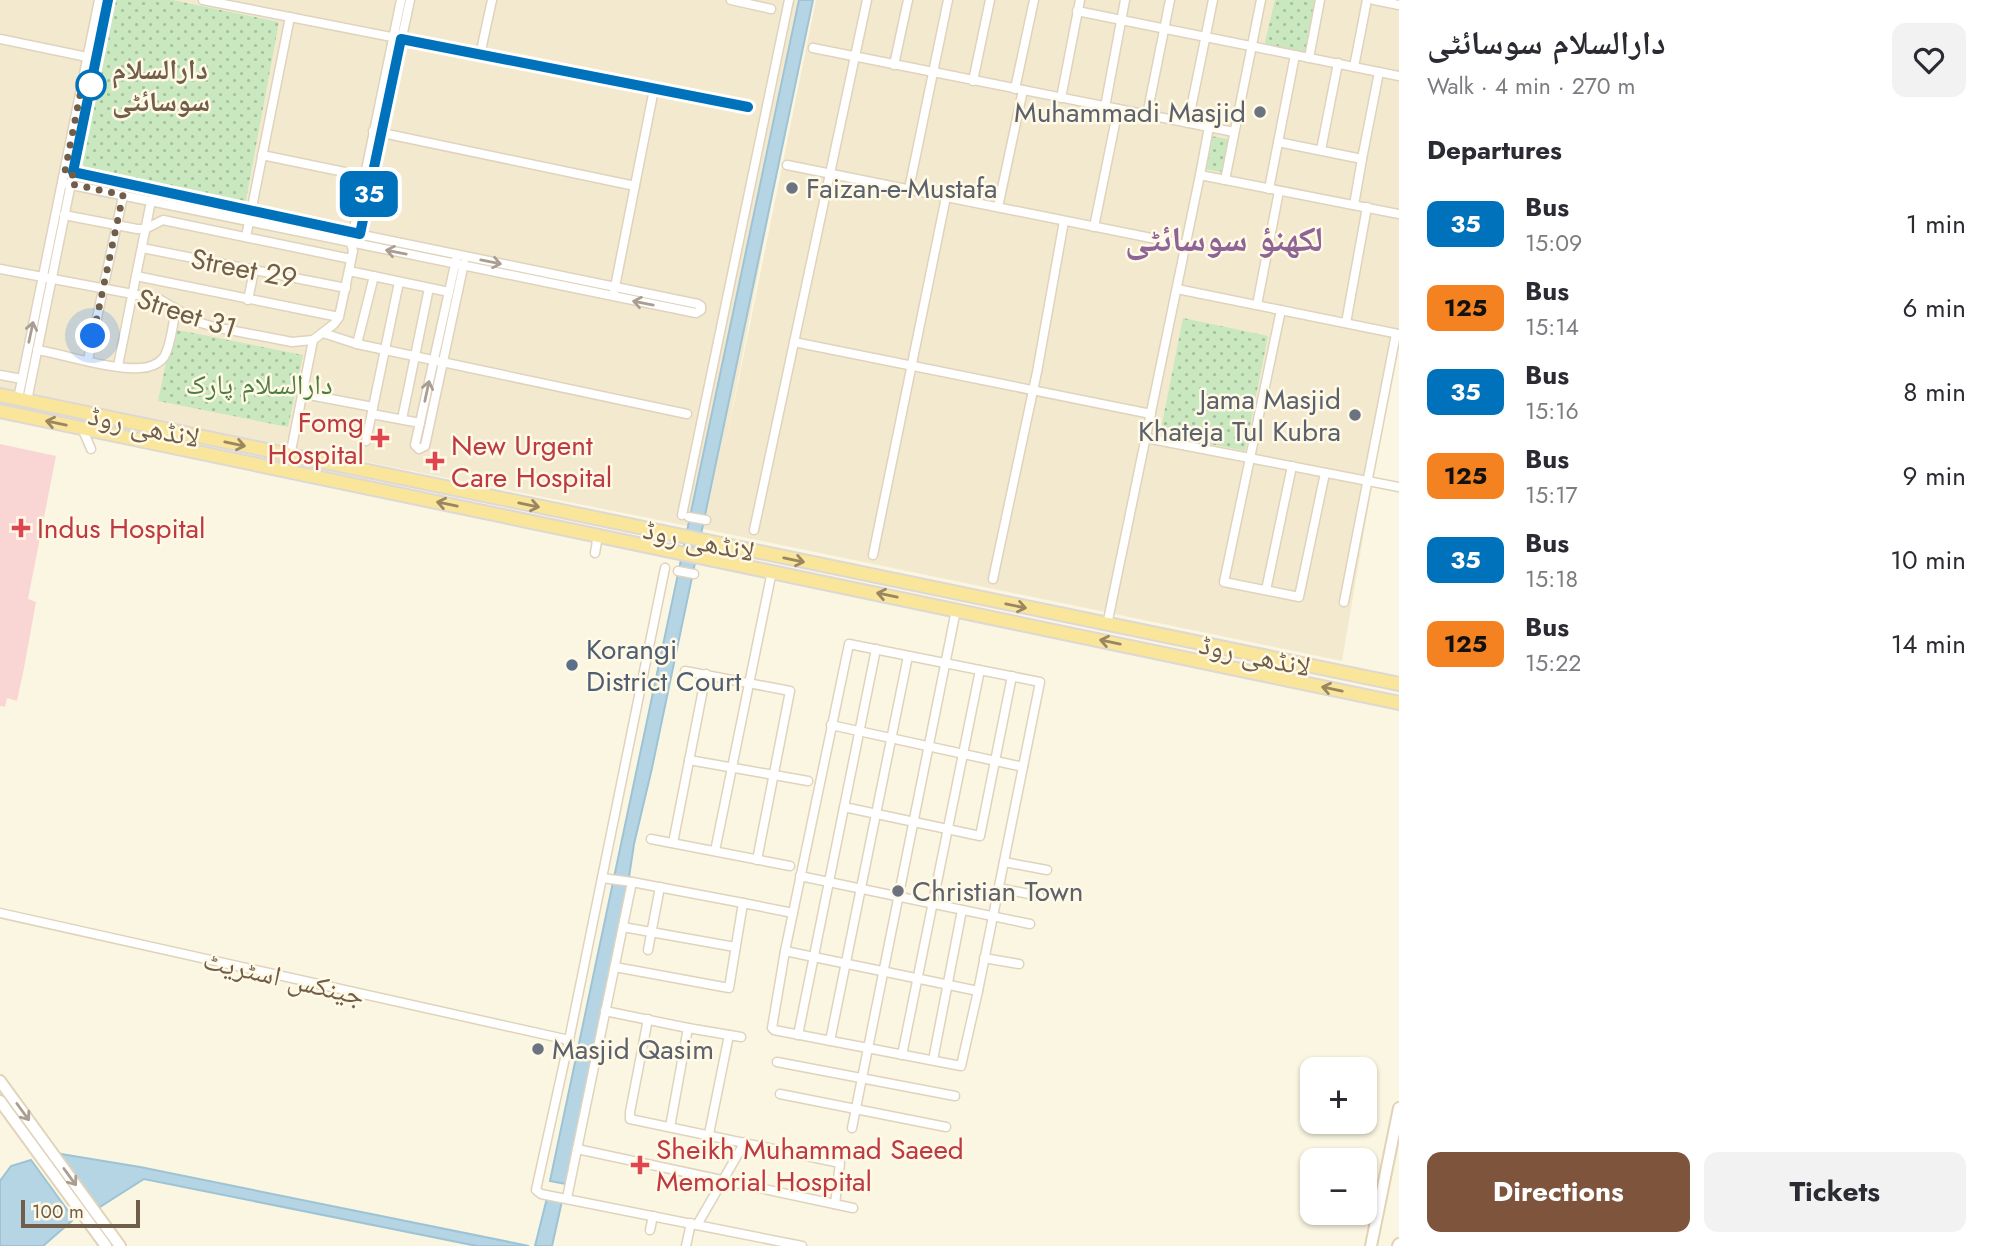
<!DOCTYPE html>
<meta charset="utf-8">
<style>
:root{--surface:#fff;--page:#f2f2f3;--text:#2b2b33;--muted:#7c7c81;--accent:#7e543c}
body{margin:0;font-family:Jost,"Noto Naskh Arabic",sans-serif;background:var(--page);color:var(--text);height:100vh;display:flex;flex-direction:column;font-size:26px;white-space:nowrap}
*{box-sizing:border-box;margin:0}
p{font-size:23px;color:var(--muted)}
.icon{flex:none;width:38px;height:38px;fill:none;stroke:currentColor;stroke-width:2;stroke-linecap:round;stroke-linejoin:round}
.map{position:relative;flex:1;overflow:hidden}
.details{display:flex;flex-direction:column;background:var(--surface);width:595px}
.details>*{flex:none}
.badge{padding:0 14px;border-radius:10px;font-size:24px;line-height:46px}
.tools{position:absolute;left:1300px;top:1057px;display:grid;gap:14px}
.tools a{display:grid;place-items:center;width:77px;height:77px;border-radius:14px;background:var(--surface);box-shadow:0 2px 5px #0004;font-size:35px}
.scale{position:absolute;left:21px;bottom:18px;width:119px;box-sizing:border-box;padding-left:7px;border:4px solid #715e49;border-top:0;font-size:19px;line-height:24px;white-space:nowrap;color:#715e49;-webkit-text-stroke:5px #fff9e6;paint-order:stroke}
.you{position:absolute;width:35px;height:35px;margin:-18px;border:5px solid #fff;border-radius:50%;background:#1a73e8;box-shadow:0 0 0 10px #1a73e833}
.map>.badge{position:absolute;translate:-50% -50%;box-shadow:0 0 0 4px #fff}
h2{padding:0 28px;font-size:26px;line-height:63px}
.round{display:grid;place-items:center;flex:none;width:74px;height:74px;border-radius:14px;background:var(--page)}
.summary{display:flex;align-items:center;justify-content:space-between;height:119px;padding:0 28px}
h1{font-size:33px;font-weight:700;line-height:52px}
.action{display:flex;gap:14px;margin-top:auto;padding:14px 28px}
.action a{flex:1;height:80px;border-radius:14px;background:var(--accent);color:#fff;font-size:28px;font-weight:700;line-height:80px;text-align:center}
.action a+a{background:var(--page);color:var(--text)}
ul{padding:0;list-style:none}
li{display:flex;align-items:center;gap:21px;height:84px;padding:0 28px}
li div{flex:1}
li b{display:block;font-size:26px}
li em{font-style:normal}
li .badge{min-width:77px;font-weight:700;text-align:center}
main{display:flex;flex:1;min-height:0}
.map>svg:first-child{display:block}
.residential{fill:#f3e9cf}
.medical{fill:#f9d6d4}
.grass{fill:url(#grass-dots)}
.water{fill:#b6d5e4;stroke:#9dc3d5;stroke-width:2}
.lines{fill:none;stroke-linecap:round;stroke-linejoin:round}
.minor-casing{stroke:#dfd3bd;stroke-width:11}
.secondary-casing{stroke:#e1d2b8;stroke-width:14}
.primary-casing{stroke:#ddd8d3;stroke-width:16}
.minor{stroke:#fff;stroke-width:8}
.secondary{stroke:#fff;stroke-width:10}
.primary{stroke:#f9e69a;stroke-width:12}
.oneway{stroke:#aa9e92}
.oneway2{stroke:#9a8761}
.line-casing{stroke:#fff;stroke-width:16}
.line{stroke:#0072bc;stroke-width:10}
.walk{stroke:#715e49;stroke-width:7;stroke-dasharray:0 12.6}
.stop-dot{fill:#fff;stroke:#0072bc;stroke-width:3.5}
.worship-dot{fill:#6b7280;stroke:#fff9e6;stroke-width:2.5}
.health-dot{fill:#e0444e;stroke:#fff9e6;stroke-width:2.5}
.service-dot{fill:#5c6f8a;stroke:#fff9e6;stroke-width:2.5}
.labels{text-anchor:middle;stroke-width:5;stroke-linejoin:round;paint-order:stroke}
.stop-label{font-size:28px;font-weight:bold;fill:#715e49;stroke:#fff9e6;text-anchor:start}
.worship-label{font-size:28px;fill:#5b616d;stroke:#fff9e6;text-anchor:start}
.street-label{font-size:28px;fill:#715e49;stroke:#fff9e6}
.park-label{font-size:28px;fill:#4b7d43;stroke:#fff9e6}
.health-label{font-size:28px;fill:#be3a42;stroke:#fff9e6;text-anchor:start}
.service-label{font-size:28px;fill:#4e5e75;stroke:#fff9e6;text-anchor:start}
.district-label{font-size:35px;font-weight:bold;fill:#8d6495;stroke:#fff9e6}
</style>
<main>
<div class="map">
<svg width="1399" height="1246" viewBox="0 0 1399 1246">
<defs>
<pattern id="grass-dots" width="8" height="8" patternUnits="userSpaceOnUse" patternTransform="scale(1.75)"><rect width="8" height="8" fill="#c9e8c0"/><path d="M2 2h.1M6 6h.1" fill="none" stroke="#a8bf9e" stroke-width="1.8" stroke-linecap="round"/></pattern>
</defs>
<rect width="100%" height="100%" fill="#fbf6e1"/>
<path class="residential" d="M0 0H810L725 447 816 0H1399V340H1397L1342 661 709 530 0 389Z"/>
<path class="medical" d="M0 444 56 456 28 599 36 602 24 668 17 701 7 698 5 707 0 706Z"/>
<g class="grass">
<path d="M113 0H172L279 22 245 205 81 168Z"/>
<path d="M1275 0H1316L1304 58 1270 51 1265 42Z"/>
<path d="M1211 136 1228 139 1222 172 1205 169Z"/>
<path d="M1183 318 1268 336 1245 451 1160 434Z"/>
<path d="M173 329 303 355 288 427 158 401Z"/>
</g>
<g class="water">
<path d="M799 0H813L652 768 634 844 629 877 566 1184 550 1181Z"/>
<path d="M55 1153 140 1167 529 1246H477L144 1179 100 1207 97 1212Z"/>
<path d="M31 1160 74 1219 43 1246H0V1181L11 1166Z"/>
<path d="M547 1198 562 1201 552 1246H535Z"/>
</g>
<g class="lines">
<g class="minor-casing">
<g id="minor">
<path d="M203 0 748 107"/>
<path d="M731 0 771 9"/>
<path d="M1374 0 1399 5"/>
<path d="M1077 11 1399 76"/>
<path d="M0 39 87 57"/>
<path d="M813 48 1234 132"/>
<path d="M480 55 492 0"/>
<path d="M1309 58 1320 0"/>
<path d="M894 65 908 0"/>
<path d="M1354 67 1367 0"/>
<path d="M973 81 990 0"/>
<path d="M1015 89 1034 0"/>
<path d="M1061 98 1080 0"/>
<path d="M1105 107 1125 0"/>
<path d="M1147 115 1170 0"/>
<path d="M1188 123 1213 0"/>
<path d="M373 131 635 186"/>
<path d="M1278 142 1362 159 1354 205"/>
<path d="M1321 150 1338 63"/>
<path d="M262 155 364 176"/>
<path d="M1362 159 1379 72"/>
<path d="M787 165 1186 245"/>
<path d="M1200 175 1399 214"/>
<path d="M1225 180 1261 0"/>
<path d="M62 183 696 313 701 310V306L698 304 251 212 65 171"/>
<path d="M909 189 948 0"/>
<path d="M1269 189 1295 55"/>
<path d="M998 207 1023 90"/>
<path d="M64 215 137 229H145L163 220 351 259"/>
<path d="M1094 227 1118 109"/>
<path d="M246 237 290 17"/>
<path d="M359 239 410 0"/>
<path d="M142 248 346 288"/>
<path d="M456 260 415 445 419 449 425 446 464 263"/>
<path d="M0 269 159 299 198 322 214 327 292 342 313 340 334 324 339 317 353 251 351 243 401 0"/>
<path d="M349 271 449 292"/>
<path d="M136 276 339 317"/>
<path d="M1177 289 1399 334"/>
<path d="M614 292 654 89"/>
<path d="M248 300 254 271"/>
<path d="M1257 305 1279 191"/>
<path d="M1281 310 1224 582 1299 597 1325 473"/>
<path d="M1346 323 1367 207"/>
<path d="M323 333 357 344 687 414"/>
<path d="M794 342 1151 414"/>
<path d="M357 344 374 276"/>
<path d="M37 350C67 355 111 370 140 368 149 368 159 364 164 357 171 346 173 322 176 309"/>
<path d="M88 360 123 196"/>
<path d="M118 366 151 201"/>
<path d="M0 375 22 379"/>
<path d="M304 394 373 407"/>
<path d="M18 399 99 0"/>
<path d="M27 401 108 0"/>
<path d="M372 414 420 423"/>
<path d="M402 419 429 288"/>
<path d="M82 428 91 449"/>
<path d="M1146 438 1399 487"/>
<path d="M366 441 399 282"/>
<path d="M290 456 313 340"/>
<path d="M682 515 789 0"/>
<path d="M689 517 706 520"/>
<path d="M754 530 867 0"/>
<path d="M595 553 598 535"/>
<path d="M873 555 946 197"/>
<path d="M665 568 569 1040 536 1190 541 1194 802 1246"/>
<path d="M678 571 694 574"/>
<path d="M993 579 1037 372 1064 221"/>
<path d="M1266 590 1292 466"/>
<path d="M1344 602 1396 334"/>
<path d="M1107 625 1200 175 1209 127"/>
<path d="M849 644 1040 682 978 991 961 1066 774 1030 772 1028 785 951Z"/>
<path d="M685 671 790 691 757 860"/>
<path d="M831 725 1023 767"/>
<path d="M689 760 808 781"/>
<path d="M844 807 980 836 1012 676"/>
<path d="M651 839 790 866"/>
<path d="M673 843 706 674"/>
<path d="M715 851 772 571"/>
<path d="M1004 862 1047 870"/>
<path d="M800 876 1030 924"/>
<path d="M602 878 632 882"/>
<path d="M999 888 1039 896"/>
<path d="M0 913 569 1040"/>
<path d="M623 927 735 947"/>
<path d="M648 950 660 887"/>
<path d="M785 951 978 991"/>
<path d="M984 958 1019 964"/>
<path d="M615 967 729 988 743 903 793 913"/>
<path d="M605 1011 688 1028 741 1037"/>
<path d="M648 1019 630 1112V1119L840 1163 835 1204"/>
<path d="M798 1035 876 649"/>
<path d="M830 1041 908 656"/>
<path d="M902 1055 980 670"/>
<path d="M933 1060 962 910"/>
<path d="M777 1062 955 1096"/>
<path d="M780 1094 946 1127"/>
<path d="M670 1127 688 1028"/>
<path d="M852 1128 956 610"/>
<path d="M709 1134 729 1035"/>
<path d="M577 1149 853 1208"/>
<path d="M567 1198 632 882 743 903"/>
<path d="M697 1225 745 1142"/>
<path d="M650 1230 653 1216"/>
<path d="M686 1246 691 1223"/>
</g>
</g>
<g class="secondary-casing">
<g id="secondary">
<path d="M0 1081 120 1246"/>
<path d="M0 1101 106 1246"/>
<path d="M1371 1246 1399 1108"/>
<path d="M1398 1246 1399 1244"/>
</g>
</g>
<g class="primary-casing">
<g id="primary">
<path d="M0 395 1399 684"/>
<path d="M0 411 1399 703"/>
</g>
</g>
<use href="#minor" class="minor"/>
<use href="#secondary" class="secondary"/>
<use href="#primary" class="primary"/>
</g>
<defs><path id="oneway-shaft" d="M-6 0H5M1.5-3L5.5 0L1.5 3" fill="none" stroke-width="1.6" stroke-linecap="round" stroke-linejoin="round" transform="scale(1.75)"/></defs>
<g class="oneway">
<use href="#oneway-shaft" transform="translate(396 252) rotate(-169)"/>
<use href="#oneway-shaft" transform="translate(491 262) rotate(11)"/>
<use href="#oneway-shaft" transform="translate(643 303) rotate(-169)"/>
<use href="#oneway-shaft" transform="translate(31 332) rotate(-78)"/>
<use href="#oneway-shaft" transform="translate(427 391) rotate(-78)"/>
<use href="#oneway-shaft" transform="translate(23 1112) rotate(54)"/>
<use href="#oneway-shaft" transform="translate(70 1177) rotate(54)"/>
</g>
<g class="oneway2">
<use href="#oneway-shaft" transform="translate(56 423) rotate(-168)"/>
<use href="#oneway-shaft" transform="translate(235 444) rotate(12)"/>
<use href="#oneway-shaft" transform="translate(447 504) rotate(-168)"/>
<use href="#oneway-shaft" transform="translate(529 505) rotate(12)"/>
<use href="#oneway-shaft" transform="translate(794 560) rotate(12)"/>
<use href="#oneway-shaft" transform="translate(887 595) rotate(-168)"/>
<use href="#oneway-shaft" transform="translate(1016 606) rotate(12)"/>
<use href="#oneway-shaft" transform="translate(1110 642) rotate(-168)"/>
<use href="#oneway-shaft" transform="translate(1332 689) rotate(-168)"/>
</g>
<g class="lines">
<g class="line-casing">
<path id="line" d="M108 0 73 172 360 234 401 39 748 107"/>
</g>
<use href="#line" class="line"/>
<path class="walk" d="M91 85 83 80 65 171 73 172 71 184 123 195 93 336"/>
</g>
<circle class="stop-dot" cx="91" cy="85" r="14"/>
<g class="worship-dot">
<circle cx="1260" cy="112" r="7"/>
<circle cx="792" cy="188" r="7"/>
<circle cx="1355" cy="415" r="7"/>
<circle cx="898" cy="891" r="7"/>
<circle cx="538" cy="1049" r="7"/>
</g>
<g class="health-dot">
<path d="M376.5 427.5h7v7h7v7h-7v7h-7v-7h-7v-7h7z"/>
<path d="M431.5 450.5h7v7h7v7h-7v7h-7v-7h-7v-7h7z"/>
<path d="M17.5 517.5h7v7h7v7h-7v7h-7v-7h-7v-7h7z"/>
<path d="M636.5 1154.5h7v7h7v7h-7v7h-7v-7h-7v-7h7z"/>
</g>
<circle class="service-dot" cx="572" cy="665" r="7"/>
<g class="labels">
<g class="stop-label">
<text x="112" y="79">دارالسلام<tspan x="112" dy="32">سوسائٹی</tspan></text>
</g>
<g class="worship-label">
<text x="1246" y="122" text-anchor="end">Muhammadi Masjid</text>
<text x="806" y="198">Faizan-e-Mustafa</text>
<text x="1341" y="409" text-anchor="end">Jama Masjid<tspan x="1341" dy="32">Khateja Tul Kubra</tspan></text>
<text x="912" y="901">Christian Town</text>
<text x="552" y="1059">Masjid Qasim</text>
</g>
<g class="street-label">
<text transform="translate(244 268) rotate(11)" y="10">Street 29</text>
<text transform="translate(187 313) rotate(18)" y="10">Street 31</text>
<text transform="translate(144 426) rotate(12)" y="10">لانڈھی روڈ</text>
<text transform="translate(699 540) rotate(12)" y="10">لانڈھی روڈ</text>
<text transform="translate(1255 655) rotate(12)" y="10">لانڈھی روڈ</text>
<text transform="translate(284 977) rotate(13)" y="10">جینکس اسٹریٹ</text>
</g>
<g class="park-label">
<text x="259" y="394">دارالسلام پارک</text>
</g>
<g class="health-label">
<text x="364" y="432" text-anchor="end">Fomg<tspan x="364" dy="32">Hospital</tspan></text>
<text x="451" y="455">New Urgent<tspan x="451" dy="32">Care Hospital</tspan></text>
<text x="37" y="538">Indus Hospital</text>
<text x="656" y="1159">Sheikh Muhammad Saeed<tspan x="656" dy="32">Memorial Hospital</tspan></text>
</g>
<g class="service-label">
<text x="586" y="659">Korangi<tspan x="586" dy="32">District Court</tspan></text>
</g>
<g class="district-label">
<text x="1224" y="251">لکھنؤ سوسائٹی</text>
</g>
</g>
</svg>
<div class="tools">
<a>+</a>
<a>−</a>
</div>
<div class="scale">100 m</div>
<div class="you" style="left:93px;top:336px"></div>
<b class="badge" style="left:369px;top:194px;background:#0072bc;color:#fff">35</b>
</div>
<section class="details">
<div class="summary"><div><h1>دارالسلام سوسائٹی</h1><p>Walk · 4 min · 270 m</p></div><a class="round"><svg class="icon" aria-label="heart" viewBox="0 0 24 24"><path d="M12 20l-8-8c-3-5 5-10 8-4 3-6 11-1 8 4z"/></svg></a></div>
<h2>Departures</h2>
<ul>
<li><span class="badge" style="background:#0072bc;color:#fff">35</span><div><b>Bus</b><p>15:09</p></div><em>1 min</em></li>
<li><span class="badge" style="background:#f58220;color:#111">125</span><div><b>Bus</b><p>15:14</p></div><em>6 min</em></li>
<li><span class="badge" style="background:#0072bc;color:#fff">35</span><div><b>Bus</b><p>15:16</p></div><em>8 min</em></li>
<li><span class="badge" style="background:#f58220;color:#111">125</span><div><b>Bus</b><p>15:17</p></div><em>9 min</em></li>
<li><span class="badge" style="background:#0072bc;color:#fff">35</span><div><b>Bus</b><p>15:18</p></div><em>10 min</em></li>
<li><span class="badge" style="background:#f58220;color:#111">125</span><div><b>Bus</b><p>15:22</p></div><em>14 min</em></li>
</ul>
<div class="action"><a>Directions</a><a>Tickets</a></div>
</section>
</main>
